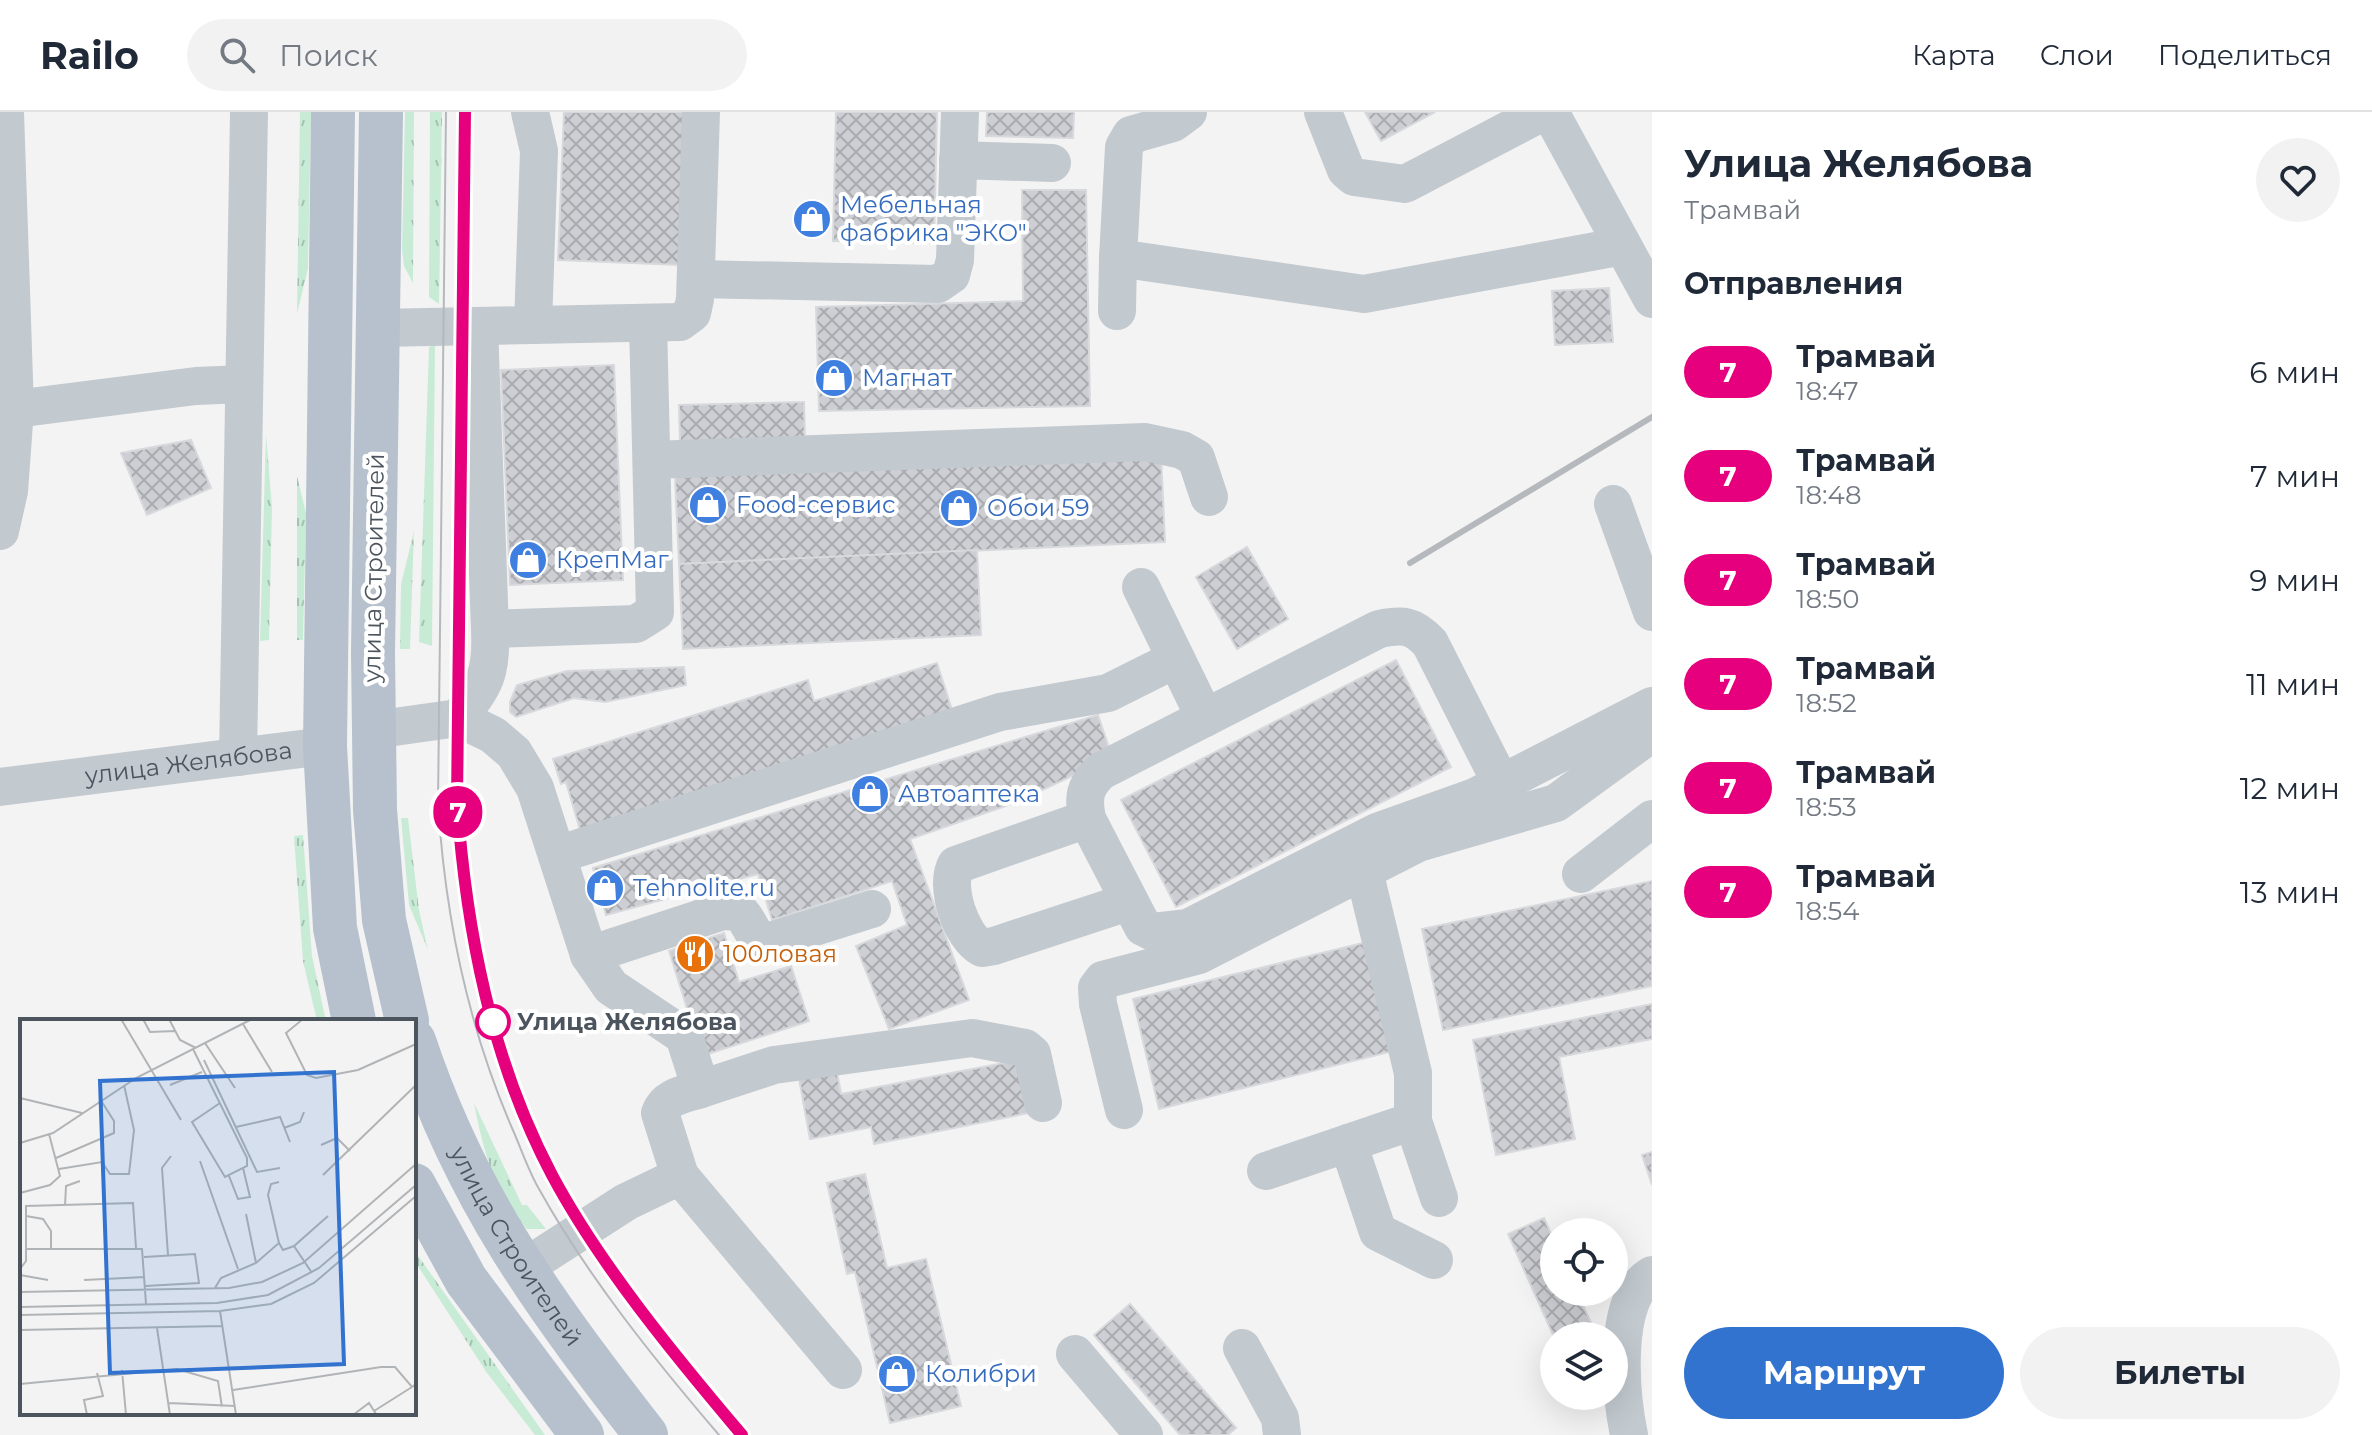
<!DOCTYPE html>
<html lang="ru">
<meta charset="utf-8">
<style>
:root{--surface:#fff;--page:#f2f2f3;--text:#1f2937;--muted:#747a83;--line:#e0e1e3;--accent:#3273cf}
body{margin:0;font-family:Montserrat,sans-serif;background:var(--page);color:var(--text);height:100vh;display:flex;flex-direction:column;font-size:30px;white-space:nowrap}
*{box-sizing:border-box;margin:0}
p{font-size:26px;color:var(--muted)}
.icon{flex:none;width:44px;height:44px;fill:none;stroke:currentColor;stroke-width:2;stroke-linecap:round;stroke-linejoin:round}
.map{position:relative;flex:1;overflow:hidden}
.side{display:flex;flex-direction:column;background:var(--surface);width:720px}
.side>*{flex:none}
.badge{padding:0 16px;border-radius:26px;font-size:28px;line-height:52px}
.controls{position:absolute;left:1540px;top:1106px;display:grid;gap:16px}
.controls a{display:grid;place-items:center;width:88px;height:88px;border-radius:50%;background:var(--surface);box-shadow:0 8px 32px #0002;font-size:40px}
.map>.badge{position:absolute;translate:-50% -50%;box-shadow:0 0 0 4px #fff}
h2{padding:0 32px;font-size:30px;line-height:72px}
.round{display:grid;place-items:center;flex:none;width:84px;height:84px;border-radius:42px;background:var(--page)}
.overview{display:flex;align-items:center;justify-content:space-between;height:136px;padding:0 32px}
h1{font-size:38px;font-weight:700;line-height:60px}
.action{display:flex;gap:16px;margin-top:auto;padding:16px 32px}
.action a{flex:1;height:92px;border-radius:48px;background:var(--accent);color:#fff;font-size:32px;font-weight:700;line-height:92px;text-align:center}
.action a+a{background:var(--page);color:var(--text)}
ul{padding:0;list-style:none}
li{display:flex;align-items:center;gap:24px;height:104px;padding:0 32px}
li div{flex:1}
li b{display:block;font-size:30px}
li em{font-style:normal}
li .badge{min-width:88px;font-weight:700;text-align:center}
header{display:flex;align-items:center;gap:48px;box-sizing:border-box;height:112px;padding:0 40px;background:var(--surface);border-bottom:2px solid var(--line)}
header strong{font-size:38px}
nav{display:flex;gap:44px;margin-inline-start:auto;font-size:28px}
.search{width:560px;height:72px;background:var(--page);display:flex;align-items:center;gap:20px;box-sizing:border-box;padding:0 28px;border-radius:44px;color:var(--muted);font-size:30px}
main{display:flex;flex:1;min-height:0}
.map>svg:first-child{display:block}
.grass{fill:url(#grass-tufts)}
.building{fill:url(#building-cross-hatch);stroke:#d7d9dd;stroke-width:2}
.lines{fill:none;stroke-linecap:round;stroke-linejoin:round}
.minor{stroke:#c2c9cf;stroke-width:38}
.major{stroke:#b6c1cd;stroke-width:44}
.tram{stroke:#b5b8bc;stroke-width:2}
.rail{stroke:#b5b8bc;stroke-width:6}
.line-casing{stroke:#fff;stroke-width:18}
.line{stroke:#e6007e;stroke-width:12}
.stop-dot{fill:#fff;stroke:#e6007e;stroke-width:4}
.labels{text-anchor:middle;stroke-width:8;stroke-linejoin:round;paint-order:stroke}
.shop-label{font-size:24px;fill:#366cbe;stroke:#fff;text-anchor:start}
.street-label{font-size:24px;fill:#4c555e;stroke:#fff}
.food-label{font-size:24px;fill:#c56008;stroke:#fff;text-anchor:start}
.stop-label{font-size:24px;font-weight:bold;fill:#4c555e;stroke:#fff;text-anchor:start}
.inset-road{fill:none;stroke:#b1b4b7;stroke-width:2}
.view{fill:#3273cf;fill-opacity:0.15;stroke:#3273cf;stroke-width:4}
.inset-edge{fill:none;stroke:#4c555e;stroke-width:4}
</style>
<header>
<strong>Railo</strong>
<div class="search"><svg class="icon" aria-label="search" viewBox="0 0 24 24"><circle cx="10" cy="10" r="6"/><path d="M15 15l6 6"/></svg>Поиск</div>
<nav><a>Карта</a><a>Слои</a><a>Поделиться</a></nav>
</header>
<main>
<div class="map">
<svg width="1652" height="1323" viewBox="0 0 1652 1323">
<defs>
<pattern id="grass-tufts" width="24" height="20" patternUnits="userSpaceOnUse" patternTransform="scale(2)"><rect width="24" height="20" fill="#c8ebd6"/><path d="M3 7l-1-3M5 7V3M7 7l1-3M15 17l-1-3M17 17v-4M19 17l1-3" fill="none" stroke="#a5c1b1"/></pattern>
<pattern id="building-cross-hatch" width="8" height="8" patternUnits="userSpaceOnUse" patternTransform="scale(2)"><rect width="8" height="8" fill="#cdcfd4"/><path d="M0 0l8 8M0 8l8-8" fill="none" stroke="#a9abaf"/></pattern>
</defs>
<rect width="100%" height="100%" fill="#f4f3f3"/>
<g class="grass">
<path d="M300 0H311L308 156 297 202Z"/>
<path d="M405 0H414L413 171 404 154 402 137Z"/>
<path d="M430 0H442L439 192 429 185Z"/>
<path d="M435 233 432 534 419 530 429 235Z"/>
<path d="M266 322 272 396 269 528 260 529Z"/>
<path d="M297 364 306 401 303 528H297Z"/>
<path d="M414 419 410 537H400L401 472Z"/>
<path d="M401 706H408L419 798 428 838 409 793Z"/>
<path d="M303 723 312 844 326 909H317L303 849 294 724Z"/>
<path d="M474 991 522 1093H527L546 1117H527C494 1082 483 1037 474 991Z"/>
<path d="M414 1138 545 1323H535L487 1261 414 1148Z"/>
</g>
<g class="building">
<path d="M564 0H685L680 153 558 148Z"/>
<path d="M836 0H937L934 131 833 129Z"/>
<path d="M987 0H1074L1073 26 986 24Z"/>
<path d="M1365 0H1435L1381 29Z"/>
<path d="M1022 78H1086L1090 294 819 299 816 195 1023 189Z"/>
<path d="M1609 176 1613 230 1555 233 1552 179Z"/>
<path d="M614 253 623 468 510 473 501 258Z"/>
<path d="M804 290 805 328 680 331 679 293Z"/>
<path d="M191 328 211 376 147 403 121 341Z"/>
<path d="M1161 343 1165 430 679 452 675 365Z"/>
<path d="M1247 435 1288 507 1237 537 1196 465Z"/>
<path d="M977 438 981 523 683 537 679 452Z"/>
<path d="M1396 548 1451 655 1176 795 1121 688Z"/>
<path d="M937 551 954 604 580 718 566 670 561 672 553 647 808 568 814 589Z"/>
<path d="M684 555 686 573 605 590 574 586 516 605 510 600V590L517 573 567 559Z"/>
<path d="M1098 603 1112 645 1017 690 910 727 969 888 889 917 856 834 907 813 892 769 772 808 758 762 606 803 593 756Z"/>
<path d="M1652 769V874L1443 918 1422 817Z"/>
<path d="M724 821 739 870 791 854 809 909 702 944 669 839Z"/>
<path d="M1367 830 1393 939 1159 997 1133 887Z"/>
<path d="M1652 892V927L1559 945 1575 1027 1496 1043 1473 928Z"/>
<path d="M1024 947 1034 1000 874 1032 871 1015 810 1027 799 967 837 960 841 982Z"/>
<path d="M1652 1040V1073L1642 1043Z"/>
<path d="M865 1062 887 1156 926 1147 961 1294 890 1311 855 1160 847 1162 827 1071Z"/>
<path d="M1544 1106 1554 1129V1180H1577L1597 1224 1554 1225 1508 1122Z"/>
<path d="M1130 1192 1236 1316 1228 1323H1180L1094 1223Z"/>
</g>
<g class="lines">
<g class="minor">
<path d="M530 0 539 39 533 213"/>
<path d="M1188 0 1173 11 1131 23 1124 35 1118 146 1364 182 1623 134"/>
<path d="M1323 0 1346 58 1354 65 1405 72 1543 0"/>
<path d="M1550 0 1652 187"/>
<path d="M958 48 1052 51"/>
<path d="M696 167 938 172 951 163 955 148 960 0"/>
<path d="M1117 199 1118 146"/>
<path d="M479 214 490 517 636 512 655 500 648 211"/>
<path d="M378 216 680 210 692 201 695 187 701 0"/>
<path d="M0 299 196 274 244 272"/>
<path d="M652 348 1145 330 1182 338 1196 346 1209 385"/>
<path d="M1613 392 1652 500"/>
<path d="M0 419 9 379 15 297 5 0"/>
<path d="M1141 475 1205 606"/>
<path d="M458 606 493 623 514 641 535 676 589 843 611 875 684 924 701 977 774 953 972 926 1025 936 1032 942 1043 991"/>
<path d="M373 618 458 606C486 572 492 561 490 517"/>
<path d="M238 645 249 0"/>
<path d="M1501 671 1430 531C1413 513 1403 512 1379 517L1101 659C1084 675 1083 685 1087 707L1143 815 1153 820 1188 816 1377 720 1475 685 1652 594"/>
<path id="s1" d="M0 675 325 634"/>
<path d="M1087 707 956 753C944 774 961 825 982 836L994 834 1128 790"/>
<path d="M557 743 1000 600 1108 581 1176 547"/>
<path d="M1581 762 1652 707"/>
<path d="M589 843 723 799 740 800C750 810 752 824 764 831L872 797"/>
<path d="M701 977C685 982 666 984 660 1001L680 1064 843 1258"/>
<path d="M1124 998 1098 892 1097 876 1103 868 1199 843 1418 731 1556 691 1652 621"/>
<path d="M1413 1009 1439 1086"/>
<path d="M1348 1031 1378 1120 1434 1148"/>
<path d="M1266 1059 1413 1009V961L1364 759"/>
<path d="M522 1157 626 1090 680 1064"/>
<path d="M1242 1236 1280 1306 1282 1323"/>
<path d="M1075 1242 1144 1323"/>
<path d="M1629 1323C1621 1284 1611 1186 1652 1163"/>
</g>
<g class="major">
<path d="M333 0 325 634 335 816 354 909"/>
<path d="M381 0 373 541 375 698 384 808 407 909"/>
<path id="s2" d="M414 929C467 1088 545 1193 646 1323"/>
<path d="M414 1073 466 1168 582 1323"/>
</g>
<g class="tram">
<path d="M446 0 438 691C445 804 467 912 512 1016 521 1036 528 1058 539 1077 588 1165 654 1247 719 1323"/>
<path d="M465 0C463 152 461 305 460 457 459 535 455 612 457 690 459 794 483 901 522 998 571 1118 658 1225 742 1323"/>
</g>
<path class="rail" d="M1410 451 1652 305"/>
</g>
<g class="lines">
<g class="line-casing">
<path id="line" d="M465 0 457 689C466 818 491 948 552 1063 600 1153 676 1245 742 1323"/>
</g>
<use href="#line" class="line"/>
</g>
<defs>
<g id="shop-disc" transform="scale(2)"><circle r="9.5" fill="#3f7fe0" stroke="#fff"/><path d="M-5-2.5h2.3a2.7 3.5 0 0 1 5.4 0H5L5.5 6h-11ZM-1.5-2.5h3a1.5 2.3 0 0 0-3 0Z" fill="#fff"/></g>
<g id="restaurant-disc" transform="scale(2)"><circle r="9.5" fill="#e8710a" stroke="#fff"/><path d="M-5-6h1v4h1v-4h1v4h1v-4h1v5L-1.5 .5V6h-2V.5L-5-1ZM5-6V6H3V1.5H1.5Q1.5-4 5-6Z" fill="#fff"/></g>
</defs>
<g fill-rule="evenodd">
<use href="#shop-disc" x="812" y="107"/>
<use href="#shop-disc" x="834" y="266"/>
<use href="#shop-disc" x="708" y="393"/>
<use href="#shop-disc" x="959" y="396"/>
<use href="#shop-disc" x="528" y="448"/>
<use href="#shop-disc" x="870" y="682"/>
<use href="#shop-disc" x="605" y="776"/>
<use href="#restaurant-disc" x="695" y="842"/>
<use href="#shop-disc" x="897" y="1262"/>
</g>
<circle class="stop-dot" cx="493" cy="910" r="16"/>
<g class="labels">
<g class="shop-label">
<text x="840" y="101">Мебельная<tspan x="840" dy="28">фабрика "ЭКО"</tspan></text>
<text x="862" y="274">Магнат</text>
<text x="736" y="401">Food-сервис</text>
<text x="987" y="404">Обои 59</text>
<text x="556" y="456">КрепМаг</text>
<text x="898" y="690">Автоаптека</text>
<text x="633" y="784">Tehnolite.ru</text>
<text x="925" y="1270">Колибри</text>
</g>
<g class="street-label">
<text transform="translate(374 456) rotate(-89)" y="8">улица Строителей</text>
<text dy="8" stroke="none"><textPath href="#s1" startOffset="190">улица Желябова</textPath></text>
<text dy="8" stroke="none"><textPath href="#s2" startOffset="230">улица Строителей</textPath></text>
</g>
<g class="food-label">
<text x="723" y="850">100ловая</text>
</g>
<g class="stop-label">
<text x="517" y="918">Улица Желябова</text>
</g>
</g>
<g transform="translate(20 907)">
<rect width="396" height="396" fill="#f4f3f3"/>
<path class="inset-road" d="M101 0 161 101M123 0 130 13 156 12M149 0 160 21 176 29M283 0 266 14 287 56 296 59 338 51 396 25M223 5 252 53M185 24 215 69M173 30 227 139V147L205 158 172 103 200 84M184 41 237 153 260 149M150 66 182 53M0 79 62 94M216 108 260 98 270 123M264 109 280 103 284 93M0 124 33 114 116 59 232 0M301 126 317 119 330 132M36 139 94 114V102L80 80M180 142 218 250M39 150 82 143 90 155H109L114 111 104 66M303 156 396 66M209 157 218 180 230 178 223 149M0 174 30 166 40 157 29 115M45 187 46 167 60 162M226 195 236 244M6 197 23 200 31 212V230M259 224 263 231 274 227 308 197M274 227 292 254M6 230H122L126 285M148 236 142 149 151 137M124 238 175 235 179 264 125 267M0 250 6 242V187L113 184 116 229M0 256 28 261M64 261 125 258M195 269 201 259 236 244 259 224 248 176 251 165 259 163M0 273 209 269 242 263 283 244 396 145M0 288 197 284 248 276 299 249 396 166M200 292 216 396M0 296 200 292 251 285 294 264 396 177M137 309 150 396M0 311 203 307M102 351 106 396M0 365 157 350 198 362 202 388M213 371 361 348H375L392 368 396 365M149 384 215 387M354 392 392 368M67 396 64 381 83 377 77 354M333 396 349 384 356 395"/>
<path class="view" d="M314 53 324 345 90 354 80 62Z"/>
<rect width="396" height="396" class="inset-edge"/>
</g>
</svg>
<div class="controls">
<a><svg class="icon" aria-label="locate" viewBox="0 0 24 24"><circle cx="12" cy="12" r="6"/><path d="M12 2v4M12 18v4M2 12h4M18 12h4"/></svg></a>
<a><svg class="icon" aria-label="layers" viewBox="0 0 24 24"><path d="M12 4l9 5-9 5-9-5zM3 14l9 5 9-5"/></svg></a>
</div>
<b class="badge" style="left:458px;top:700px;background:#e6007e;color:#fff">7</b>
</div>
<section class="side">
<div class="overview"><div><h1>Улица Желябова</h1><p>Трамвай</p></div><a class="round"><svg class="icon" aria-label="heart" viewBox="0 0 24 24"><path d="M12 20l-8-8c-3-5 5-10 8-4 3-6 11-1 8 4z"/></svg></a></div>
<h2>Отправления</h2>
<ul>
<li><span class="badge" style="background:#e6007e;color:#fff">7</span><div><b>Трамвай</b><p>18:47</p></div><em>6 мин</em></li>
<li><span class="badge" style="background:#e6007e;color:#fff">7</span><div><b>Трамвай</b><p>18:48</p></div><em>7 мин</em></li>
<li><span class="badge" style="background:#e6007e;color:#fff">7</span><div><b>Трамвай</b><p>18:50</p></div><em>9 мин</em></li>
<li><span class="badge" style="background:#e6007e;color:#fff">7</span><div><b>Трамвай</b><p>18:52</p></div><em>11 мин</em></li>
<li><span class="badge" style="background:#e6007e;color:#fff">7</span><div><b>Трамвай</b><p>18:53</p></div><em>12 мин</em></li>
<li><span class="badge" style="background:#e6007e;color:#fff">7</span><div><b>Трамвай</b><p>18:54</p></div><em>13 мин</em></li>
</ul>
<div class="action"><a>Маршрут</a><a>Билеты</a></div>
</section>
</main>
